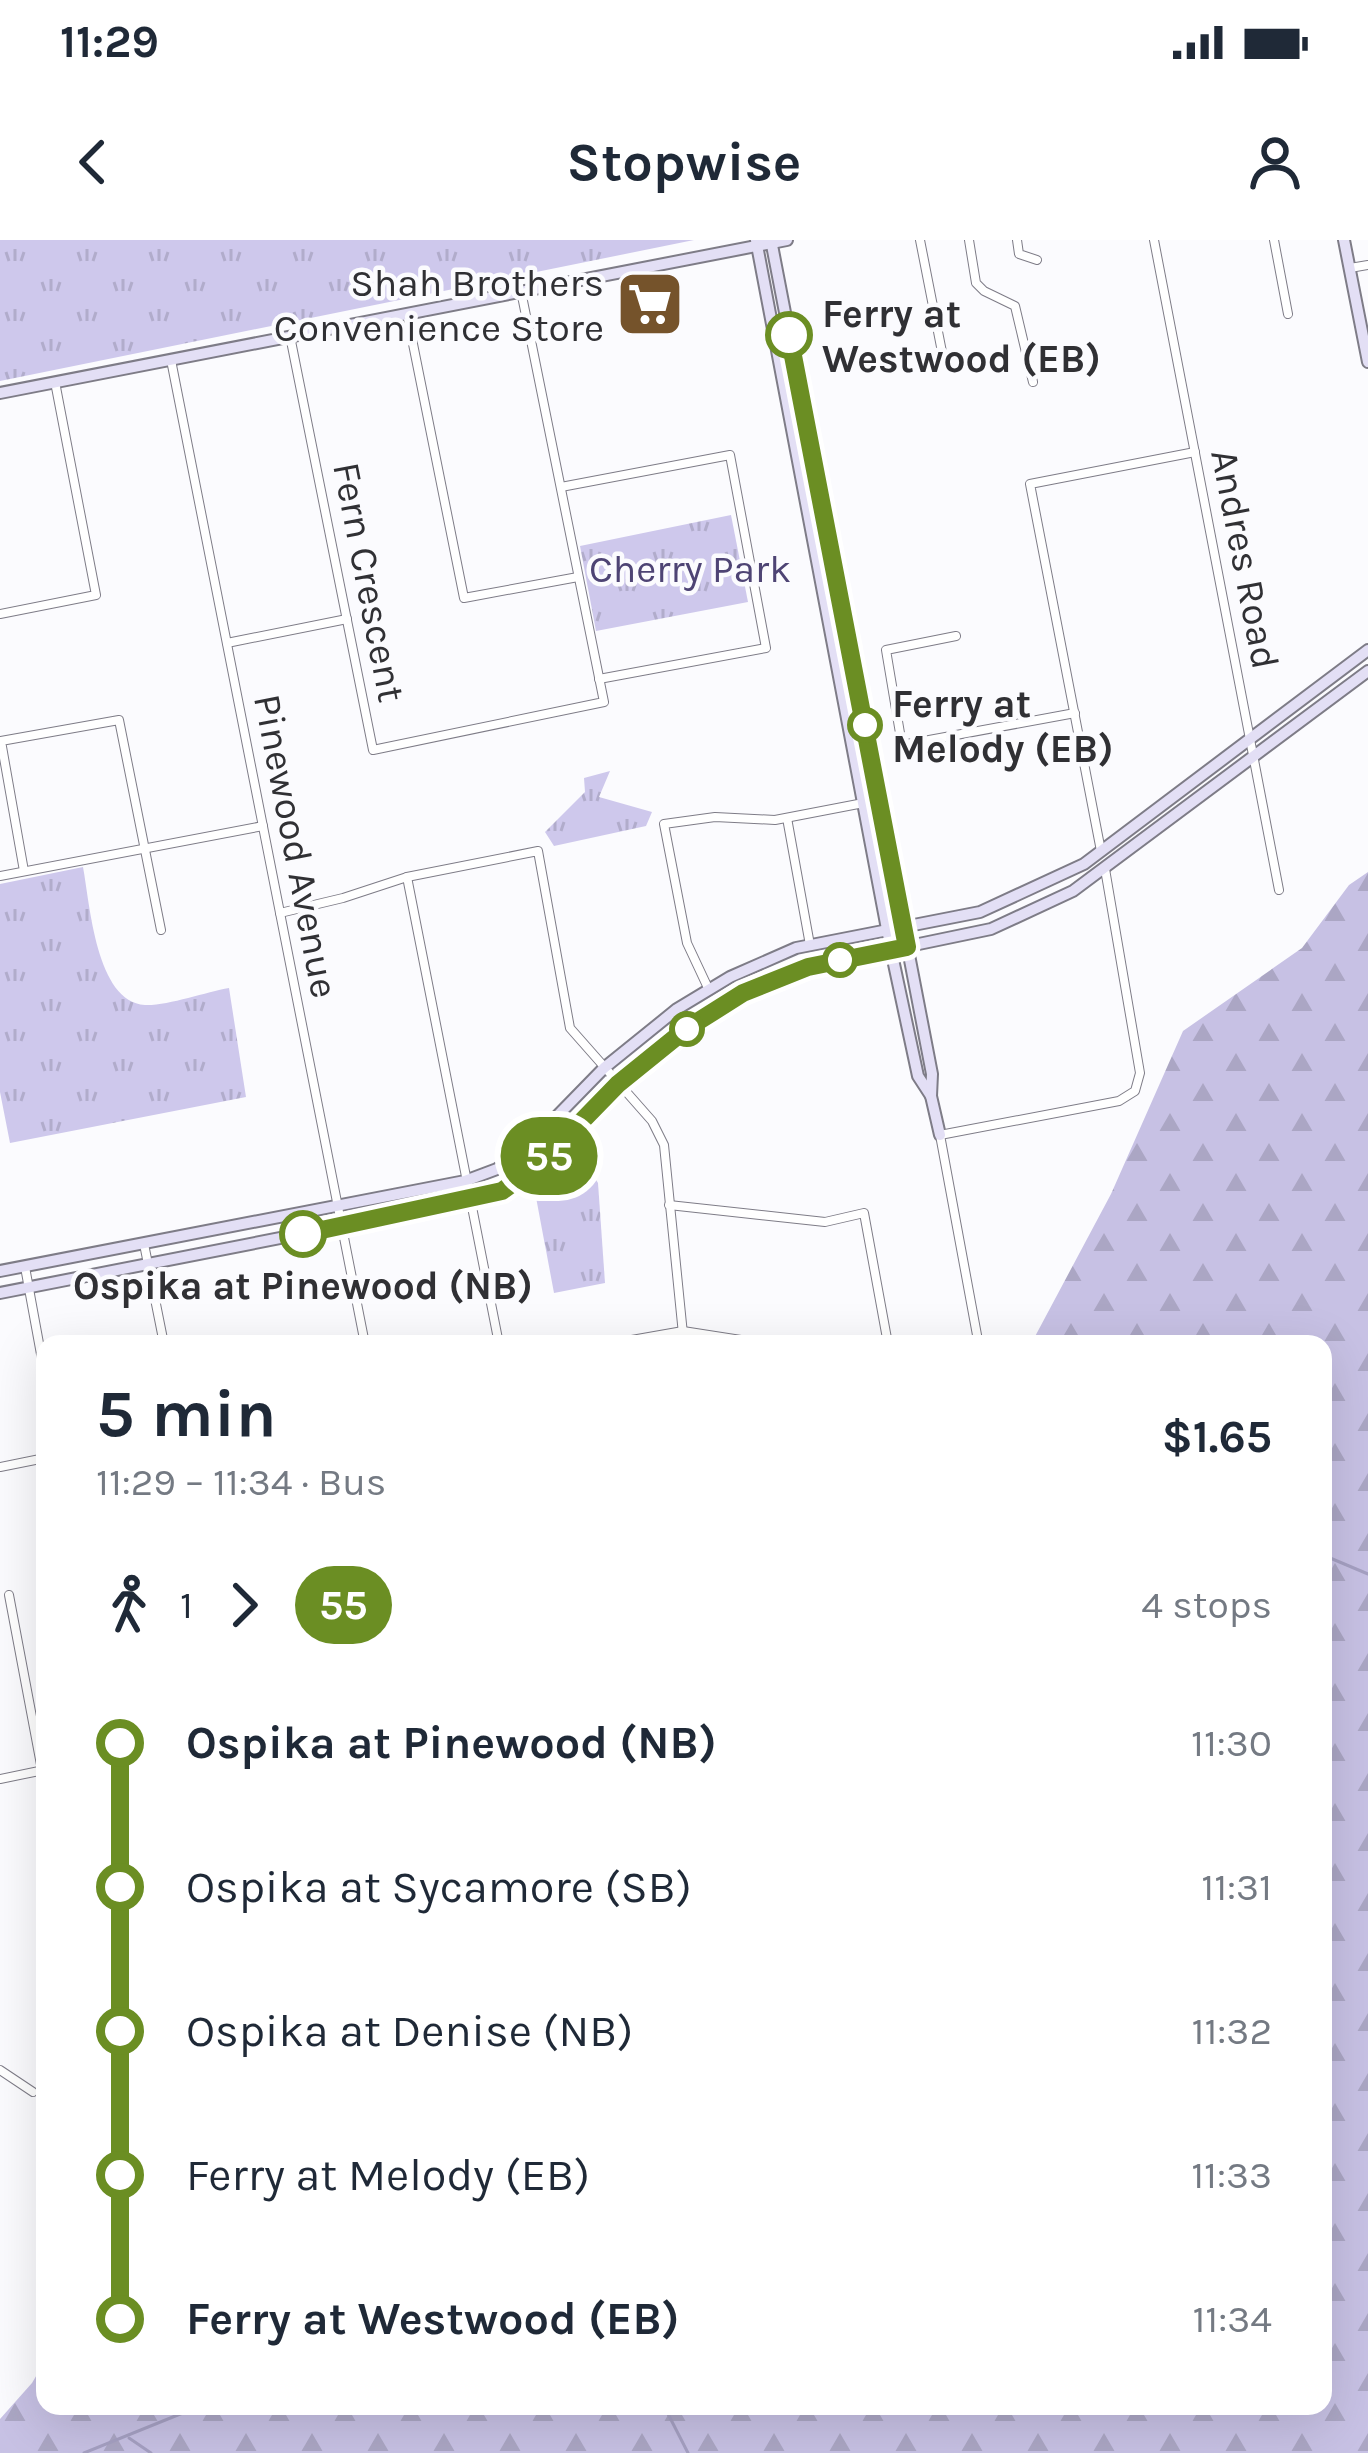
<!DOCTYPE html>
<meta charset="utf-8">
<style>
:root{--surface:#fff;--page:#f2f2f3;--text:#1f2937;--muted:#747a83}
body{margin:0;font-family:Karla,sans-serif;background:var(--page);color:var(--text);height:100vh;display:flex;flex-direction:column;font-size:45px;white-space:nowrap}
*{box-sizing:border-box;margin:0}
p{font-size:39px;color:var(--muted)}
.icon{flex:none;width:66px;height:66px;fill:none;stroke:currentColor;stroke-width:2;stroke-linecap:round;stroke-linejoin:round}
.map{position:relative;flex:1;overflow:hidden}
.details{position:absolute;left:36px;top:1095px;width:1296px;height:1080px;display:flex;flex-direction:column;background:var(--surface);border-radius:24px;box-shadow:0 12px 48px #0002}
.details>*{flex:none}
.badge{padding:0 24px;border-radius:39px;font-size:42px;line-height:78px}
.map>.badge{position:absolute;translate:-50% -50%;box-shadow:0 0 0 6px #fff}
.legs{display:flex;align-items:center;gap:18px;height:132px;padding:0 60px;font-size:39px}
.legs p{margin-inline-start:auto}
.headline{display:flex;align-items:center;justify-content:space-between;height:204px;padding:0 60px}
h1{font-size:66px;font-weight:700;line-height:90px}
ul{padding:0 60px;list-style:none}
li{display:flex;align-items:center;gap:42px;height:144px;font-size:45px}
li i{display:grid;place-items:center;width:18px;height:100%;margin:0 15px;background:currentColor}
li i::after{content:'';width:30px;height:30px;margin:-15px;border:9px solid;border-radius:50%;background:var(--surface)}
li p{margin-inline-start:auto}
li:first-child i{background:linear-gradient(#0000 50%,currentColor 0)}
li:last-child i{background:linear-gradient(currentColor 50%,#0000 0)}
.status{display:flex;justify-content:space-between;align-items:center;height:84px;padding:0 60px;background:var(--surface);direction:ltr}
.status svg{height:33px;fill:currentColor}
header{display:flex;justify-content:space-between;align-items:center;height:156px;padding:0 60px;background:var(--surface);font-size:54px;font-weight:700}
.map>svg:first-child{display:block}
.grass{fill:url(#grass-tufts)}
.forest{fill:url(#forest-firs)}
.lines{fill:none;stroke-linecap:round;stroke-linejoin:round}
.stream{stroke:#a5a0c2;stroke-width:3}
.street-casing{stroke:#7e7c87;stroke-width:10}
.secondary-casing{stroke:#7e7c87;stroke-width:14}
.street{stroke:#fff;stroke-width:8}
.secondary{stroke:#e3dff5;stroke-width:10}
.line-1-casing{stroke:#fff;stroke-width:27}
.line-1{stroke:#6b8e23;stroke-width:18}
.stop-1-dot{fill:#fff;stroke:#6b8e23;stroke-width:6}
.labels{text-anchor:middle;stroke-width:9;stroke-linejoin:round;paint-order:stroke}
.poi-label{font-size:39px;fill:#303034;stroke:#fbfbfe;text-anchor:end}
.stop-label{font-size:39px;font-weight:bold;fill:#303034;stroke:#fbfbfe;text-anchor:start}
.street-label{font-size:39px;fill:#303034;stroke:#fbfbfe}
.park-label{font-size:39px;fill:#4e4474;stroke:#fbfbfe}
</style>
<div class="status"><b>11:29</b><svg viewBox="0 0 49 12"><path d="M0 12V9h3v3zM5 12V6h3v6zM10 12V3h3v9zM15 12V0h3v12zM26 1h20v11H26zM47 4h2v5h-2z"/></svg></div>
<header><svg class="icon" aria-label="back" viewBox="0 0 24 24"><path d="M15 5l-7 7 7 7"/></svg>Stopwise<svg class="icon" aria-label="person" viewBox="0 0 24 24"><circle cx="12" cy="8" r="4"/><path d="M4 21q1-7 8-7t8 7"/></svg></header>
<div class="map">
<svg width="1368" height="2213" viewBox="0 0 1368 2213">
<defs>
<pattern id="grass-tufts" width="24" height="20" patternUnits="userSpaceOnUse" patternTransform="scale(3)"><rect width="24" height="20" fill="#cec8ec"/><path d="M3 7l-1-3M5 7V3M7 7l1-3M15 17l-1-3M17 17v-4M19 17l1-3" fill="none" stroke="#b1accb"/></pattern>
<pattern id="forest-firs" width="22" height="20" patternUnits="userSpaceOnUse" patternTransform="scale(3)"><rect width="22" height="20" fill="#c7c1e4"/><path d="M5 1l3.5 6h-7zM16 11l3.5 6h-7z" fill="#aba6c4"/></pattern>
</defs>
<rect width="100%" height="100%" fill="#fbfbfe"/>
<g class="grass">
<path d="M0 0H694L0 141Z"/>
<path d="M731 275 748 362 596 391 580 306Z"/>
<path d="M610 531 599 557 652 572 646 586 554 606 545 592 585 552 584 538Z"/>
<path d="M83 627C90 664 96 762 145 765 167 766 206 752 229 748L246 857 10 903 0 852V644Z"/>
<path d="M579 913 598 943 605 1043 554 1053 535 952Z"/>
</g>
<path class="forest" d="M1368 632V2213H0V2179L32 2143 45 2121V2166H1323V1104H1031L1111 954 1183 791 1302 708 1349 645Z"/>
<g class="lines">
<g class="stream">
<path d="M1323 1315 1368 1334"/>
<path d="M664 2166 688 2213"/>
<path d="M129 2198 151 2213"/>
<path d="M84 2213 200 2166"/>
</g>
<g class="street-casing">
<g id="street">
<path d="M920 0 943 117"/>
<path d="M969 0 976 43 984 51 1015 66 1033 142"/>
<path d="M1017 0 1019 14 1037 20"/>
<path d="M1154 0 1279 650"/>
<path d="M1274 0 1288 74"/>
<path d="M1350 28 1368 25"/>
<path d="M407 74 464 358 578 337"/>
<path d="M290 96 373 510 604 462 521 51"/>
<path d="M171 120 365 1104"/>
<path d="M561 247 730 215 766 408 599 439"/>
<path d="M0 374 96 355 55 142"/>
<path d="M956 396 886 410 902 505 1075 473"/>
<path d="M227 403 347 379"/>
<path d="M787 578 810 705"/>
<path d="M1101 611 1030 244 1195 212"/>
<path d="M24 631 1 501 119 480 161 690"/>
<path d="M0 636 263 586"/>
<path d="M407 637 499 1104"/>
<path d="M280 673 343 658 407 637 538 611 570 788 652 881 664 905 684 1104"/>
<path d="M709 750 687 703 664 584 715 577 775 580 879 560"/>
<path d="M669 965 825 982 864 973 888 1104"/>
<path d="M144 1004 164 1104"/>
<path d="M25 1027 45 1136"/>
<path d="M977 1095 940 895 1119 861 1135 851 1140 833 1105 629"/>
<path d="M609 1104 683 1091 767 1104"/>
<path d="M0 1227 45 1218"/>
<path d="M9 1355 42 1530"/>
<path d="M0 1539 44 1530"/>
<path d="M0 1830 33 1852"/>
</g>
</g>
<g class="secondary-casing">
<g id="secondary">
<path d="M756 0 891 710 918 836 931 856"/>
<path d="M771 0 932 834 931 856 940 895"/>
<path d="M1344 0 1368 122"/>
<path d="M0 153 787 0"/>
<path d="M0 1031 465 941 497 929 525 909 604 828 677 769 730 737 796 708 980 672 1084 624 1368 410"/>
<path d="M0 1053 469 961 503 951 542 922 618 844 686 789 744 753 808 727 991 689 1073 651 1368 431"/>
</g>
</g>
<use href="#street" class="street"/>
<use href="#secondary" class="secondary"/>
</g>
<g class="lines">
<g class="line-1-casing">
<path id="line-1" d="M303 994 502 951 542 922 618 844 686 789 743 753 808 727 907 707 789 95"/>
</g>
<use href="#line-1" class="line-1"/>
</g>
<defs>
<g id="supermarket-square" transform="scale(3.45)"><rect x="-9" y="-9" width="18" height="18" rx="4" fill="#75532b" stroke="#fbfbfe"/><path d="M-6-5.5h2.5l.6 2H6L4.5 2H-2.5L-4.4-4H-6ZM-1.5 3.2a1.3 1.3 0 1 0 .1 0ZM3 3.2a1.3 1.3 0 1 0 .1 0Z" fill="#fff"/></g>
</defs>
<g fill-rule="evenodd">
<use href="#supermarket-square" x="650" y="64"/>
</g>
<g class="stop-1-dot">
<circle cx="789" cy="95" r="21"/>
<circle cx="865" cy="485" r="15"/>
<circle cx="840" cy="720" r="15"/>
<circle cx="687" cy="789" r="15"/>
<circle cx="303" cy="994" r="21"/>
</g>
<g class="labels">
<g class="poi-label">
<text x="604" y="56">Shah Brothers<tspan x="604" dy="45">Convenience Store</tspan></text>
</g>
<g class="stop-label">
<text x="822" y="87">Ferry at<tspan x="822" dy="45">Westwood (EB)</tspan></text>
<text x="892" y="477">Ferry at<tspan x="892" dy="45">Melody (EB)</tspan></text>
<text x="303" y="1059" text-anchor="middle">Ospika at Pinewood (NB)</text>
</g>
<g class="street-label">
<text transform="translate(1246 319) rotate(79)" y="14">Andres Road</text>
<text transform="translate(370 342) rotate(79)" y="14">Fern Crescent</text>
<text transform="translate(297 606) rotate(79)" y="14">Pinewood Avenue</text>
</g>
<g class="park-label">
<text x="690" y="342">Cherry Park</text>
</g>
</g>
</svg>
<b class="badge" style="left:549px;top:916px;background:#6b8e23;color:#fff">55</b>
<section class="details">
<div class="headline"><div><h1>5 min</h1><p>11:29 – 11:34 · Bus</p></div><b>$1.65</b></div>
<div class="legs"><svg class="icon" aria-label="walk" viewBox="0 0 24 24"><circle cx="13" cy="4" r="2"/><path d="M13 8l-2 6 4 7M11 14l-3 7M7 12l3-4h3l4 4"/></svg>1<svg class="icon" aria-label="forward" viewBox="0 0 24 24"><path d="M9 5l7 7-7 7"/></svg><b class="badge" style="background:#6b8e23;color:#fff">55</b><p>4 stops</p></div>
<ul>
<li><i style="color:#6b8e23"></i><b>Ospika at Pinewood (NB)</b><p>11:30</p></li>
<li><i style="color:#6b8e23"></i><span>Ospika at Sycamore (SB)</span><p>11:31</p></li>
<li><i style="color:#6b8e23"></i><span>Ospika at Denise (NB)</span><p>11:32</p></li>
<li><i style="color:#6b8e23"></i><span>Ferry at Melody (EB)</span><p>11:33</p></li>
<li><i style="color:#6b8e23"></i><b>Ferry at Westwood (EB)</b><p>11:34</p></li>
</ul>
</section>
</div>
